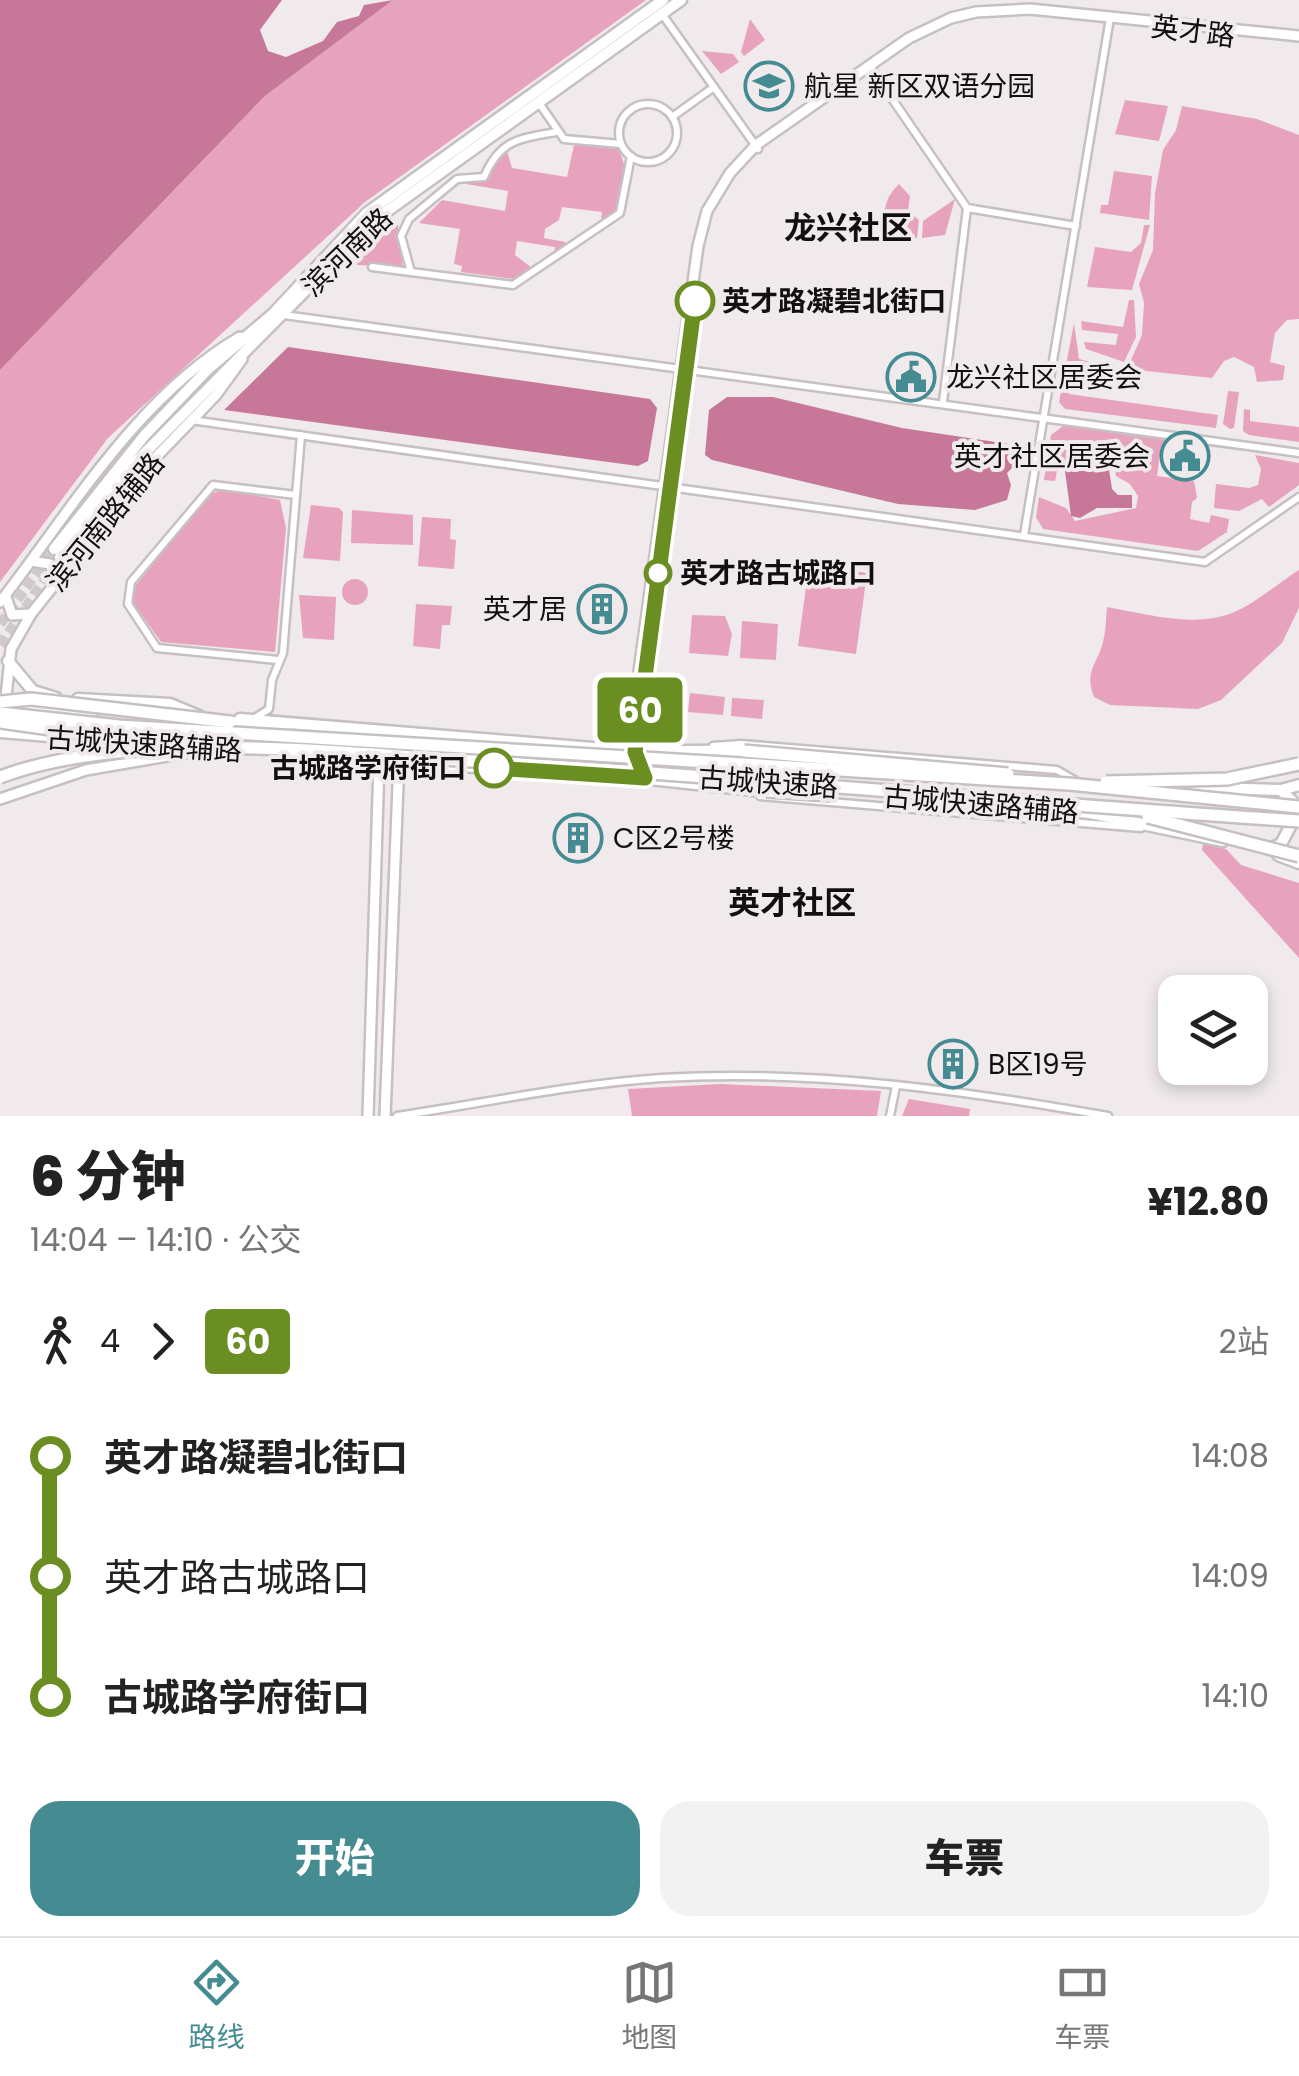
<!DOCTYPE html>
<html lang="zh">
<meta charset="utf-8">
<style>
:root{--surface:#fff;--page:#f2f2f2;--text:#222;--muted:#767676;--line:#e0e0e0;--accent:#448b92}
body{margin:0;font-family:Poppins,"Noto Sans SC",sans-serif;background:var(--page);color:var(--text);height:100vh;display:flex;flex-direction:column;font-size:38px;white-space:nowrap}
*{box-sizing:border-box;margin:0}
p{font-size:32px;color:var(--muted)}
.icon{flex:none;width:55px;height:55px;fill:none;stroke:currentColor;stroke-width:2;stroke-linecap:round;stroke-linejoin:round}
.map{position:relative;height:1116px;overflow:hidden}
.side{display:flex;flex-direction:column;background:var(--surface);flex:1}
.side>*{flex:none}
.badge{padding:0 20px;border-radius:8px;font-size:35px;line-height:65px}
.buttons{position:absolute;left:1158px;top:975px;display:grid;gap:20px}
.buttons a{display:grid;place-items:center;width:110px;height:110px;border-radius:20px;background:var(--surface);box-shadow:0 5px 15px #0003;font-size:50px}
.map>.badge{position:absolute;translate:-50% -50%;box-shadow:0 0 0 5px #fff}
.legs{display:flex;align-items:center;gap:15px;height:110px;padding:0 30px;font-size:32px}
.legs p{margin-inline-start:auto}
.summary{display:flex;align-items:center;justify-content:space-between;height:170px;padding:0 30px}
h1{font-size:55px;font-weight:800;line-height:75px}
.button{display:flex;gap:20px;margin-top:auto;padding:20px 30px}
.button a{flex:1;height:115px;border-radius:30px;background:var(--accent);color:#fff;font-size:40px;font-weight:800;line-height:115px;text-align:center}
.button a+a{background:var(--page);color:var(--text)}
ul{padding:0 30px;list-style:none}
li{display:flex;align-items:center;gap:35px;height:120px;font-size:38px}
li i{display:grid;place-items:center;width:15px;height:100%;margin:0 12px;background:currentColor}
li i::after{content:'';width:25px;height:25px;margin:-12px;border:8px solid;border-radius:50%;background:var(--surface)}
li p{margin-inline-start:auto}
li:first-child i{background:linear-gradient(#0000 50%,currentColor 0)}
li:last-child i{background:linear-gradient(currentColor 50%,#0000 0)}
.menu{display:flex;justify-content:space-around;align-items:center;height:140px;border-top:2px solid var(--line);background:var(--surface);font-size:28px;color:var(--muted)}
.menu a{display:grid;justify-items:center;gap:5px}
.menu .current{color:var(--accent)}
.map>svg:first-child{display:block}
.green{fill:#e7a3be}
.water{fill:#c77899}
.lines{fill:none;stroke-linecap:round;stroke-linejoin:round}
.primary-tunnel{stroke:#cfc9cb;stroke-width:10;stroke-dasharray:10 5;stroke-linecap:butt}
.minor-casing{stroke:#c6c0c2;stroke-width:11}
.secondary-casing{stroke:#c6c0c2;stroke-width:14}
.primary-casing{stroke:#c6c0c2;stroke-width:15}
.trunk-casing{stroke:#c6c0c2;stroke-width:16}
.minor{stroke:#fff;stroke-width:6}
.secondary{stroke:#fff;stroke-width:9}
.primary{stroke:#fff;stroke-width:10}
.trunk{stroke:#fff;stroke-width:11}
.trunk-bridge-casing{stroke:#c6c0c2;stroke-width:16;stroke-linecap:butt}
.trunk-bridge{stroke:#fff;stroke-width:11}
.line-1-casing{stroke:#fff;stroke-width:22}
.line-1{stroke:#6b8e23;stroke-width:15}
.stop-1-dot{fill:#fff;stroke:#6b8e23;stroke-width:5}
.labels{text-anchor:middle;stroke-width:8;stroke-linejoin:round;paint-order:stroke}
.street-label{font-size:28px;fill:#110f10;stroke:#f0eaec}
.poi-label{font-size:28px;fill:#110f10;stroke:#f0eaec;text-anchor:start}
.stop-label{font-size:28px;font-weight:bold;fill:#110f10;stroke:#f0eaec;text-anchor:start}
.quarter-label{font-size:32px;font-weight:bold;fill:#110f10;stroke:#f0eaec}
</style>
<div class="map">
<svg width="1299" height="1116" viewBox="0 0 1299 1116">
<rect width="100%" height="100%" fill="#f0eaec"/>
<g class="green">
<path d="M393 0H646L365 202 108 438 0 582V370L265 96Z"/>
<path d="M750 19 765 40 744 56 741 52Z"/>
<path d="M702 51 733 54 739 62 721 74Z"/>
<path d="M1125 100 1168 106 1159 141 1115 134Z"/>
<path d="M1182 106 1257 119 1299 135V319L1287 320 1275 333 1270 362 1285 366 1283 380 1257 382 1254 367 1234 357 1224 361 1212 378 1127 369 1142 335 1144 303 1139 284 1153 250 1155 193 1163 150 1176 130Z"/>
<path d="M574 145 619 149 625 167 616 210 601 221 602 212 562 207 559 220 545 229 544 238 565 242V247L554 256 555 247 517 241 515 255 532 268 513 279 461 272 462 266 454 264 460 229 419 223 442 200 505 211 508 191 460 183 464 178 485 180 493 161 507 151 512 168 567 177Z"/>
<path d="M1114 171 1152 176 1149 220 1100 213 1101 205H1108Z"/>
<path d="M899 184 910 196 908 211 919 220 917 238 889 234C881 215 884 198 899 184Z"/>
<path d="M955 199 945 235 922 238 923 221Z"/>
<path d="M398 224 403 267 357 265V258Z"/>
<path d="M1144 225H1150L1132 290 1087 287 1095 247 1131 252 1141 243Z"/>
<path d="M1129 300H1134L1136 337 1124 362 1086 349 1084 342 1116 345 1118 334 1082 330 1081 321 1123 327Z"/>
<path d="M1074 323 1079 359 1123 371 1126 384 1113 389 1114 377 1072 371 1069 394 1218 415 1216 428 1065 409 1059 402Z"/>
<path d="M1228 391 1239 392 1234 428 1230 429 1223 424Z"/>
<path d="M1244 409 1250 410V421L1299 427V442L1249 435 1243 431Z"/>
<path d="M1063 426 1188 443 1160 453 1157 476 1194 481 1197 498 1192 502 1190 519 1209 523 1211 515 1229 519 1227 532 1198 551 1043 529 1036 517 1039 497 1066 508 1075 521 1136 508 1138 496 1130 484 1116 476 1112 450 1095 449 1088 460 1058 466 1055 481 1044 480 1051 435Z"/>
<path d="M1255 455 1299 463V485L1269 507 1262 499 1239 511 1214 508 1216 484 1249 488 1258 485 1261 469Z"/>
<path d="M222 489 280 500 286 528 275 652 161 642 133 603 136 585 209 495Z"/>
<path d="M311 505 339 508 343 512 340 561 303 558Z"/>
<path d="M352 510 413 515V545L351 543Z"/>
<path d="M422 517 451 519 450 539 456 540 454 569 418 566Z"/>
<path d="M809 565 867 573 856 654 798 646Z"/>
<path d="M1299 570V608L1282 643 1221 700 1198 709 1110 705 1094 697C1084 671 1097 665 1103 642 1106 631 1106 618 1107 607 1147 614 1193 628 1232 613 1255 604 1278 583 1299 570Z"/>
<circle cx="355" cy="592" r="13"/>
<path d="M299 595 336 597 334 640 303 638Z"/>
<path d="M416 604 452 606 450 625H442L440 649 413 646Z"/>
<path d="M692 615 725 616 732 634 728 656 689 653Z"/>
<path d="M742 621 778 624 776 660 740 658Z"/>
<path d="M690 693 725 697 723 715 688 712Z"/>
<path d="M732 698 764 700 762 719 731 716Z"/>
<path d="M1203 844 1226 849 1241 865 1299 883V958L1202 850Z"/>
<path d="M720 1084 881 1091 877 1116H632L628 1089Z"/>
<path d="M909 1099 970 1109 969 1116H902Z"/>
</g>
<g class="water">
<path d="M0 0H282L260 30 268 51 286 57 323 41 337 22 359 16 364 5 393 0 265 96 0 370Z"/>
<path d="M288 347 650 399 657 408 648 461 638 466 224 410Z"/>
<path d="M727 397H773L902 428 1009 444 1015 450 1014 466 1007 473 1011 485 1007 500 975 510 898 504 712 460 705 455 709 410Z"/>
<path d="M1100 457 1108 463 1112 489 1118 495H1132V508H1097L1080 518 1071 516 1065 471 1089 466Z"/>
</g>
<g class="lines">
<g class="primary-tunnel">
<path d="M0 624 54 549"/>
<path d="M0 645 60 557"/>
</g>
<g class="minor-casing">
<g id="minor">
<path d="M662 14 758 149"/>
<path d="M871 68 967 208 1076 226"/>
<path d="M539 103 564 139 621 144"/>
<circle cx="648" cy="133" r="29"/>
<path d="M672 117 714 87"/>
<path d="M372 267 513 285 620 213 631 156"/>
<path d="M411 272 401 236 409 219 457 179 484 177C500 140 517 139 556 132"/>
<path d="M284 315 1299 453"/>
<path d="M943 402 967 208"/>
<path d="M191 420 1205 562 1299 497"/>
<path d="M1024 535 1110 18"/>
<path d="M278 660 157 648 128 604 131 582 213 485 296 495"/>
<path d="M255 718 269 709 272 680 283 653 301 435"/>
<path d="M713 746 741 744 1057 770 1076 781"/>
<path d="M760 796 1141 828"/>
<path d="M397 1116C484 1103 573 1084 661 1078 810 1069 961 1090 1108 1116"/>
<path d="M890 1116 896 1086"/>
</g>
</g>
<g class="secondary-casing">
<g id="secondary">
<path d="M31 561 50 564 57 583"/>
<path d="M6 597 12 615 30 614"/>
<path d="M0 602C71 511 138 396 240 337"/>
<path d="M642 688 635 752 644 776"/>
<path d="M5 706 11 649 31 614 158 455 216 395 242 359"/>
<path d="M633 775 628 751 698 246 707 211 730 173 756 145 909 38 951 18 976 12 1030 9 1299 36"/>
<path d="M0 799 86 770 191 752"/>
<path d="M368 1116 380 731"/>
<path d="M385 1116 399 759"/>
</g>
</g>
<g class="primary-casing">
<g id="primary">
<path d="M54 549 144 436 207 370 273 314 367 213 663 0"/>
<path d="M60 557 124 474 376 219 681 0"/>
<path d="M8 661 33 691 56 698"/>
<path d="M78 699 170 704 199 716"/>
<path d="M11 704 93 711"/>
<path d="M240 719 642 752"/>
<path d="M0 732 158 745"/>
<path d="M290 755 538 771"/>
<path d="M1138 786 1281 790 1299 785"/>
<path d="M998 805 1090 813 1223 841"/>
<path d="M1269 849 1281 844 1293 821V802L1281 790"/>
<path d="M1278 855 1299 863"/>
</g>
</g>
<g class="trunk-casing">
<g id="trunk">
<path d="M230 722 287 732"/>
<path d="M635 752 744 751"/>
<path d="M645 778 766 791"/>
</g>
</g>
<use href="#minor" class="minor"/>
<use href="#secondary" class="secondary"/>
<use href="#primary" class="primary"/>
<use href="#trunk" class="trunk"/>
<g class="trunk-bridge-casing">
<g id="trunk-bridge">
<path d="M0 702 31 699 230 722"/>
<path d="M0 713 119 726 1069 784 1299 807"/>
<path d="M0 722 86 734 225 744"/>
<path d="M744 751 1008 774"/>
<path d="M0 777C131 728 334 753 474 761 749 778 1024 803 1299 821"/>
<path d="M1106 782 1227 779 1299 764"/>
<path d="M766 791 831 795"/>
<path d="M1148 817 1299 856"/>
</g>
</g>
<use href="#trunk-bridge" class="trunk-bridge"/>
</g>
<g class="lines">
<g class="line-1-casing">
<path id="line-1" d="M494 768 645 778 635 752 695 301"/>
</g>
<use href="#line-1" class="line-1"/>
</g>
<defs>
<g id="school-ring" transform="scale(2.5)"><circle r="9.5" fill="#f0eaec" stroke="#448b92" stroke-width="1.5"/><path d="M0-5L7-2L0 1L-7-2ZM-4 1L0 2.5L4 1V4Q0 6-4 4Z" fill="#448b92"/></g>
<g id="civic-ring" transform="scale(2.5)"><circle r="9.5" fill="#f0eaec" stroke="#448b92" stroke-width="1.5"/><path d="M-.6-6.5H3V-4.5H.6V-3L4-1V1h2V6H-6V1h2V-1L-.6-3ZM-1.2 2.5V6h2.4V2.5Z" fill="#448b92"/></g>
<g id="building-ring" transform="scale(2.5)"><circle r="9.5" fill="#f0eaec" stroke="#448b92" stroke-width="1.5"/><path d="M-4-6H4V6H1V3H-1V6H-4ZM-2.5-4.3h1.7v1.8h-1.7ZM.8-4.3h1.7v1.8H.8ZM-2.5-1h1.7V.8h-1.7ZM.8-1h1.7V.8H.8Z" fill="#448b92"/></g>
</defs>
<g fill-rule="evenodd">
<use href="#school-ring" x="769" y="86"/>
<use href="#civic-ring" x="911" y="377"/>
<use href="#civic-ring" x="1185" y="456"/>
<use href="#building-ring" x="602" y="609"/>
<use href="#building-ring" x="578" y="838"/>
<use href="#building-ring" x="953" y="1064"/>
</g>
<g class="stop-1-dot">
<circle cx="695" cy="301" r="18"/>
<circle cx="658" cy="573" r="12"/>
<circle cx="494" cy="768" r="18"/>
</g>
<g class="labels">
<g class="street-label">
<text transform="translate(1193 31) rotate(7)" y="10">英才路</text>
<text transform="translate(347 252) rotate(-44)" y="10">滨河南路</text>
<text transform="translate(105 522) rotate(-51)" y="10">滨河南路辅路</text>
<text transform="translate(144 744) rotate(4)" y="10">古城快速路辅路</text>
<text transform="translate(768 782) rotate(4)" y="10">古城快速路</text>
<text transform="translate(981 804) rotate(5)" y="10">古城快速路辅路</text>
</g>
<g class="poi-label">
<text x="804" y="96">航星 新区双语分园</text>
<text x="946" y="387">龙兴社区居委会</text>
<text x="1150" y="466" text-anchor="end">英才社区居委会</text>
<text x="567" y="619" text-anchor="end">英才居</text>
<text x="613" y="848">C区2号楼</text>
<text x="988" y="1074">B区19号</text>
</g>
<g class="stop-label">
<text x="722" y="311">英才路凝碧北街口</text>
<text x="680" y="583">英才路古城路口</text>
<text x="466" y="778" text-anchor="end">古城路学府街口</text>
</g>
<g class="quarter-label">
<text x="848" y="239">龙兴社区</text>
<text x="792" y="914">英才社区</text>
</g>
</g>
</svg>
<div class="buttons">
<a><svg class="icon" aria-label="layers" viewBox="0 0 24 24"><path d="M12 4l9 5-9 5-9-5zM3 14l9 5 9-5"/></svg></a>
</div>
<b class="badge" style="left:640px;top:710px;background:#6b8e23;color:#fff">60</b>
</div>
<section class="side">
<div class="summary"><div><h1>6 分钟</h1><p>14:04 – 14:10 · 公交</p></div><b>¥12.80</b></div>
<div class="legs"><svg class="icon" aria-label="walk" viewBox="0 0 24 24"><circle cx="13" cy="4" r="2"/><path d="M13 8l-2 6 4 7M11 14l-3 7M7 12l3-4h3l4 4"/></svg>4<svg class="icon" aria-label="forward" viewBox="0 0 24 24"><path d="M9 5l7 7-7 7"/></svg><b class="badge" style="background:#6b8e23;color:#fff">60</b><p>2站</p></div>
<ul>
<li><i style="color:#6b8e23"></i><b>英才路凝碧北街口</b><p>14:08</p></li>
<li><i style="color:#6b8e23"></i><span>英才路古城路口</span><p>14:09</p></li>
<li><i style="color:#6b8e23"></i><b>古城路学府街口</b><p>14:10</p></li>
</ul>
<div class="button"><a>开始</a><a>车票</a></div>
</section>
<nav class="menu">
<a class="current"><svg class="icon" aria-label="directions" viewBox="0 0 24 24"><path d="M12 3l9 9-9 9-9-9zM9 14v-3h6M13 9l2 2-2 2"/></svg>路线</a>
<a><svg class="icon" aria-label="map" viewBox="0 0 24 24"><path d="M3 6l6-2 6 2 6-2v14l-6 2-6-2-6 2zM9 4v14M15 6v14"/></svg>地图</a>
<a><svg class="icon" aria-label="tickets" viewBox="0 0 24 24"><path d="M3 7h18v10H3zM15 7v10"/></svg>车票</a>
</nav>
